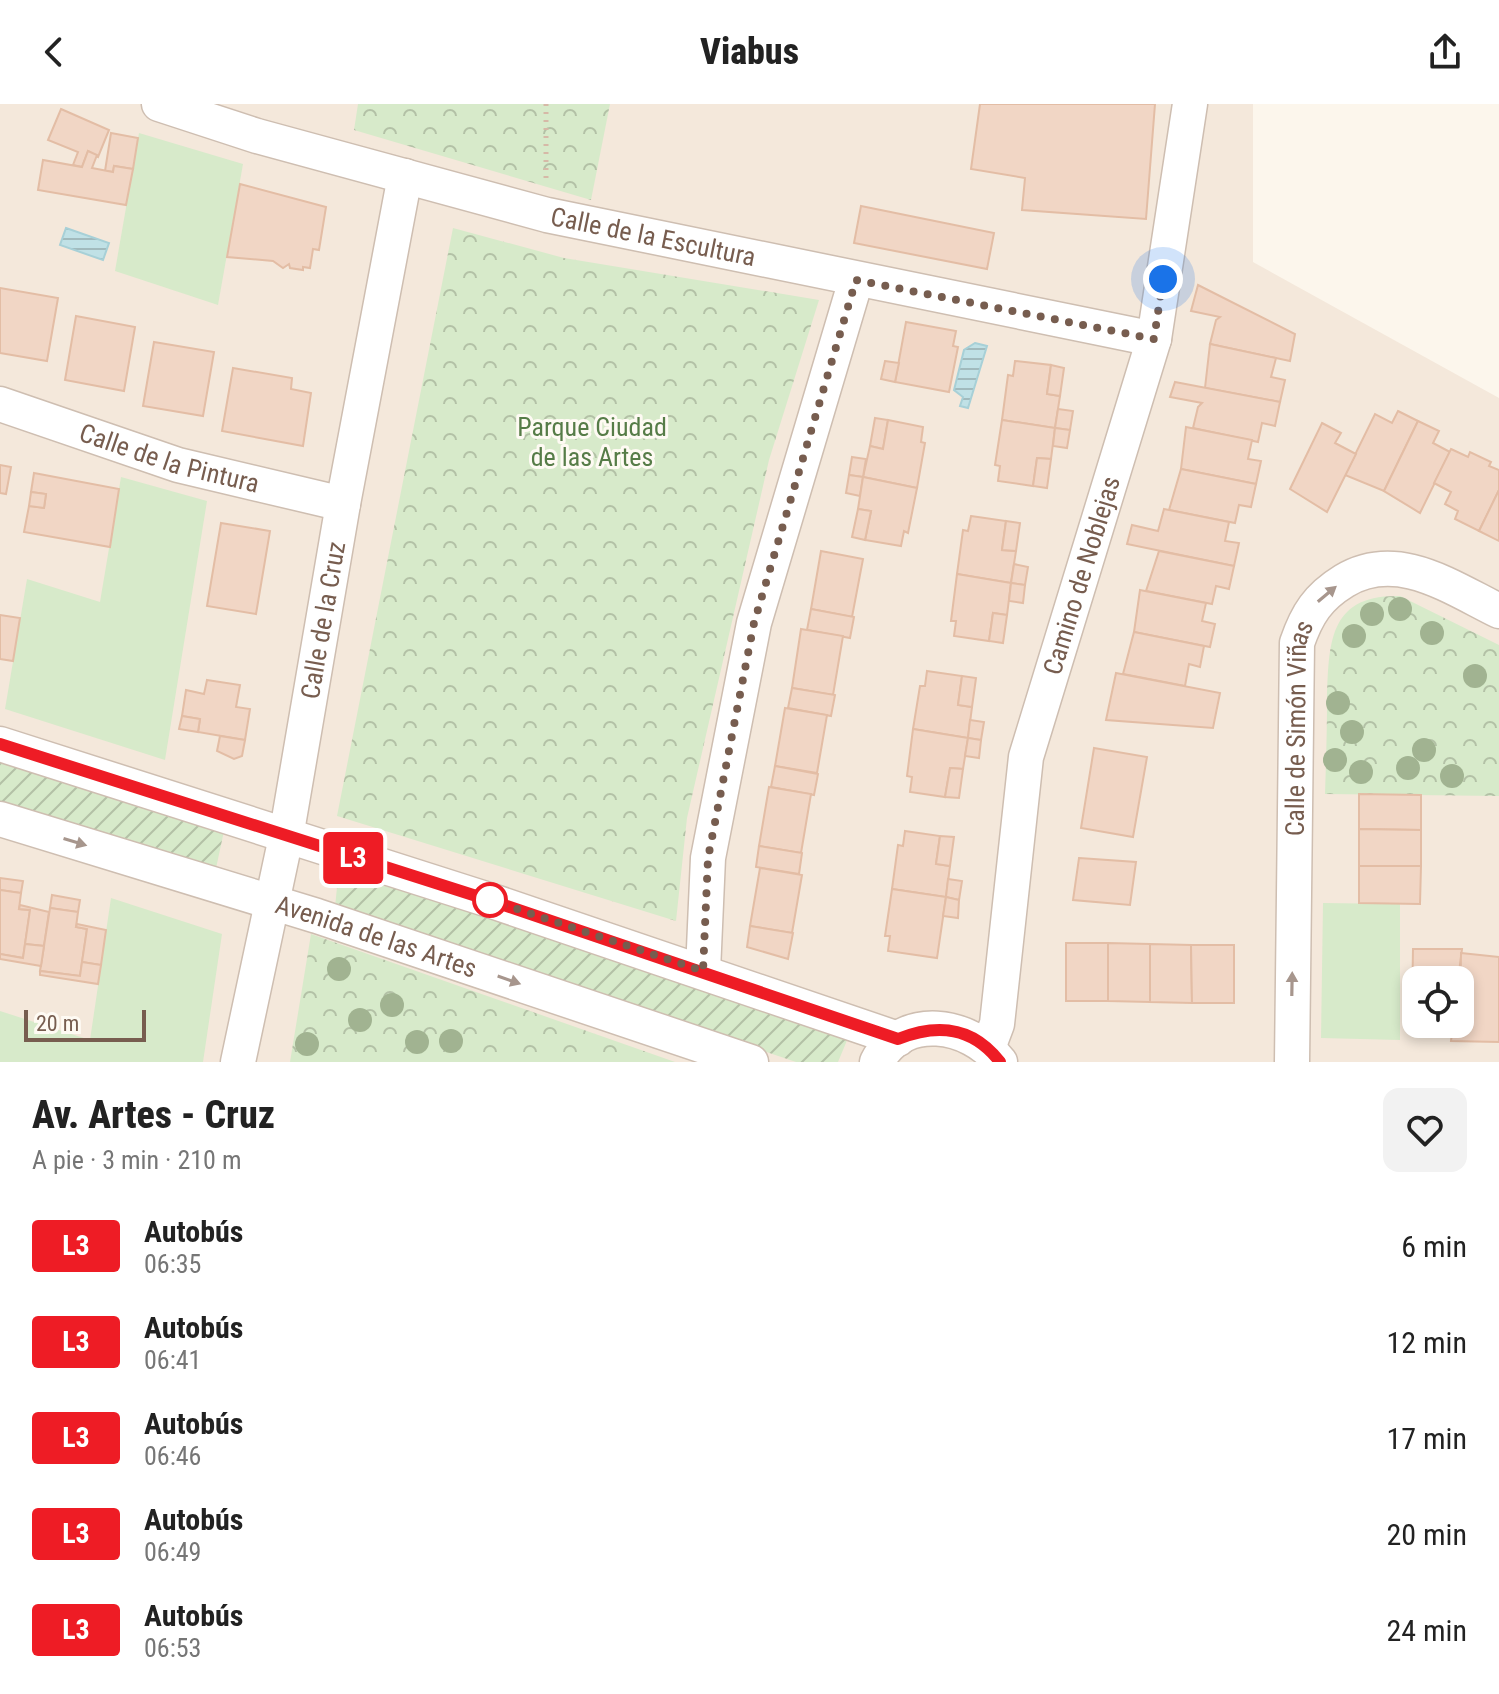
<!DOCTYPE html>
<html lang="es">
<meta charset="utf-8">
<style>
:root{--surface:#fff;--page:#f2f2f2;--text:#222;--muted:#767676}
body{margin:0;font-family:"Roboto Condensed",sans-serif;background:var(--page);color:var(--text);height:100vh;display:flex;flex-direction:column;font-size:30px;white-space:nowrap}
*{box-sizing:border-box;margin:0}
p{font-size:26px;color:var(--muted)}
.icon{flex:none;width:44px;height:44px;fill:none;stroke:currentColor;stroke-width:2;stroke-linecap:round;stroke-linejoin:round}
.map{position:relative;height:958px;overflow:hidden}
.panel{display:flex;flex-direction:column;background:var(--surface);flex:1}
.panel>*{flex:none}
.badge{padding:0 16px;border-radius:6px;font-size:28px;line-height:52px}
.fabs{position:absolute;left:1402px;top:862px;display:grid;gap:16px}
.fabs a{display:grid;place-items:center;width:72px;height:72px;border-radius:16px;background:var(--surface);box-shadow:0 4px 12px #0003;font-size:40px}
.scale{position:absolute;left:24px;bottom:20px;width:122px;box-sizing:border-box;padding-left:8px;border:4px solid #775d4f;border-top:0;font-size:22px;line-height:28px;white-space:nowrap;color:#775d4f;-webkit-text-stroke:6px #fefaf3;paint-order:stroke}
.you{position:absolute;width:40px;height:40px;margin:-20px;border:6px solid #fff;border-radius:50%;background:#1a73e8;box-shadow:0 0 0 12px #1a73e833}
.map>.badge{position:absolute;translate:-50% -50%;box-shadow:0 0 0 4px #fff}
.round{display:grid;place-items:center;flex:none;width:84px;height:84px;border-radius:16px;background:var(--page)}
.overview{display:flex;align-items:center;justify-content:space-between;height:136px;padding:0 32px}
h1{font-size:38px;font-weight:800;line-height:60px}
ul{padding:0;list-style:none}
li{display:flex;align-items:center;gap:24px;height:96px;padding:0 32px}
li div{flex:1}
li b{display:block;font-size:30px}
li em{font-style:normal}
li .badge{min-width:88px;font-weight:700;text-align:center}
header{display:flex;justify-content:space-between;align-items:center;height:104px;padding:0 32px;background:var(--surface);font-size:36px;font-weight:800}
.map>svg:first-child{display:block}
.residential{fill:#f4e8db;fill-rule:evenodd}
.grass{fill:#d7eaca}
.forest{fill:url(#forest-crowns)}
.garden{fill:url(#garden-furrows)}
.water{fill:url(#water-rules);stroke:#a7d0d7;stroke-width:2}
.building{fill:#f1d6c5;stroke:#e3bda5;stroke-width:2}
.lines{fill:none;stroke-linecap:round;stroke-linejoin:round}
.street-casing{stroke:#cebeb1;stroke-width:37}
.path{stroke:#d6b9a7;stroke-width:5;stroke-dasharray:2 6;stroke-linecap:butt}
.street{stroke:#fff;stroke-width:34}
.tree{fill:#a1b391}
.oneway{fill:#a7968d}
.line-casing{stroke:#fff;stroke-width:18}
.line{stroke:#ee1c25;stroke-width:12}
.walk{stroke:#775d4f;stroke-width:8;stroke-dasharray:0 14.4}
.stop-dot{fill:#fff;stroke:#ee1c25;stroke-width:4}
.labels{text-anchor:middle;stroke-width:6;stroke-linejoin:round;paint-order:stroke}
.street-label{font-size:26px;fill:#775d4f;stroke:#fefaf3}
.park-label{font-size:26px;fill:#567c47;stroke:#fefaf3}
</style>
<header><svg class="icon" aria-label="back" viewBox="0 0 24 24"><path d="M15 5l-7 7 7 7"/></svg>Viabus<svg class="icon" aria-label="share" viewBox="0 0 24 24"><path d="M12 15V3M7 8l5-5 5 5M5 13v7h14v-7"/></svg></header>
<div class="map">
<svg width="1499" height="958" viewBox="0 0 1499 958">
<defs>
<pattern id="forest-crowns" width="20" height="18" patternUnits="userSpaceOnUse" patternTransform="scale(2)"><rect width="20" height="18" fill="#d7eaca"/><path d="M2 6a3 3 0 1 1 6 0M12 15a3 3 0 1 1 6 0" fill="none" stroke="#b3c1a6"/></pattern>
<pattern id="garden-furrows" width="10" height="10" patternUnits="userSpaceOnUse" patternTransform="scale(2)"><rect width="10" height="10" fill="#d7eaca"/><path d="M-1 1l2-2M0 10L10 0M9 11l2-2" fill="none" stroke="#b3c1a6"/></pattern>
<pattern id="water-rules" width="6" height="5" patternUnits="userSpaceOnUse" patternTransform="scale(2)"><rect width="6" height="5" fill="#c0e1e6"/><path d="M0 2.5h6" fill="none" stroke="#a1babd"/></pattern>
</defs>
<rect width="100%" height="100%" fill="#fcf6ec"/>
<path class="residential" d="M0 0H1253V158L1499 294V958H0ZM1416 876H1460V920H1416Z"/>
<g class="grass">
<path d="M139 29 243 60 218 201 115 167Z"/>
<path d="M121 373 207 397 165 656 5 605 27 475 100 498Z"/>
<path d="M111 794 222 830 203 958H0V907L90 936Z"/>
<path d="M1323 799 1400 800V936L1321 934Z"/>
</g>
<g class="forest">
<path d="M358 0H610L591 96 354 26Z"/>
<path d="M453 124 564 154 819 196 769 356 687 714 676 817 337 712Z"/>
<path d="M1400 492 1499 541V692L1325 690C1326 659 1327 628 1327 596 1329 540 1328 490 1400 492Z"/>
<path d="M311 830 675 958H290Z"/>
</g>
<g class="garden">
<path d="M0 657 224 727 215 769 0 703Z"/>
<path d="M339 764 848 934 838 958H796L335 803Z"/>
</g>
<g class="water">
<path d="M66 124 109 139 103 156 60 141Z"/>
<path d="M975 239 987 242 968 304 960 302 963 293 954 286 964 246Z"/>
</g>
<g class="building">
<path d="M980 0H1155L1146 115 1022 106 1025 74 971 65Z"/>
<path d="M61 5 109 26 98 53 88 47 82 63 73 61 78 48 48 36Z"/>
<path d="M111 29 138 34 133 65 114 62 113 68 105 67Z"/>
<path d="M88 47 97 51 92 64 113 68 114 62 133 65 126 101 38 86 43 56 82 63Z"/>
<path d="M240 80 326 103 319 146 313 145 310 164 303 163V166L290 164 289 160 283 164 273 157 227 153Z"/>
<path d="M861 102 994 129 987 165 854 139Z"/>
<path d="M1198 181 1295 230 1290 257 1210 240 1216 216 1220 213 1191 207Z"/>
<path d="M0 184 58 194 47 257 0 249Z"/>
<path d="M76 212 135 223 124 287 65 276Z"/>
<path d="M906 218 956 227 953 242 958 243 949 288 895 278Z"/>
<path d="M154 238 214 248 203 312 143 302Z"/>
<path d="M1210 240 1276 254 1271 273 1285 276 1280 298 1205 284Z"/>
<path d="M885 257 899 259 895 278 881 275Z"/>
<path d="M1015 257 1051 261 1047 290 1060 292 1055 324 1002 316 1008 271 1013 272Z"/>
<path d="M1051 261 1064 264 1060 292 1047 290Z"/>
<path d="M233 264 292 274 291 285 311 289 303 342 222 327Z"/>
<path d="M1175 278 1280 298 1275 322 1262 319 1258 338 1193 324 1198 303 1202 299 1170 293Z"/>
<path d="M1058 305 1073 307 1070 326 1055 324Z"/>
<path d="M1398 307 1418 317 1384 387 1345 371 1375 310 1392 319Z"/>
<path d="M875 314 888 316 883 345 870 342Z"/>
<path d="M888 316 923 323 921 338 925 339 917 384 863 373 870 342 883 345Z"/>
<path d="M1002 316 1055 324 1051 355 1037 354 1033 382 998 377 1000 362 995 361Z"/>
<path d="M1418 317 1439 327 1433 339 1450 348 1420 409 1384 387Z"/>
<path d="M1322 319 1341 329 1335 339 1356 350 1327 408 1290 385Z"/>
<path d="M1186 323 1252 336 1248 355 1261 357 1256 380 1181 365Z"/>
<path d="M1055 324 1070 326 1067 344 1053 342Z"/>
<path d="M1451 345 1468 353 1470 348 1491 358 1489 362 1499 366V386L1479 427 1455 415 1458 407 1445 400 1451 388 1434 379Z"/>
<path d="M852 353 866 355 863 373 849 371Z"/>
<path d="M1037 354 1051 355 1047 384 1033 382Z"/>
<path d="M0 361 11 363 6 390 0 389Z"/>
<path d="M1181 365 1256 380 1251 403 1239 401 1235 419 1169 406Z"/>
<path d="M34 369 119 385 110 443 24 428 29 402 44 404 46 390 31 388Z"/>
<path d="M849 371 863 373 860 392 846 389Z"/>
<path d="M863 373 917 384 908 429 904 427 901 442 865 436 871 407 858 405Z"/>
<path d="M1499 386V437L1479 427Z"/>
<path d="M31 388 46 390 44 404 29 402Z"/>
<path d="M858 405 871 407 865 436 852 433Z"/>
<path d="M1164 405 1229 418 1225 437 1239 439 1234 462 1127 440 1132 421 1158 427Z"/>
<path d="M971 412 1006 417 1002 446 1016 447 1011 479 957 470 963 426 968 427Z"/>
<path d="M1006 417 1020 419 1016 447 1002 446Z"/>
<path d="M221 419 270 427 256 510 207 502Z"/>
<path d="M821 447 863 455 852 513 811 505Z"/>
<path d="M1159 447 1234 462 1229 485 1216 482 1212 500 1146 487Z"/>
<path d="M1014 460 1028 463 1025 481 1011 479Z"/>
<path d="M957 470 1011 479 1007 511 993 509 989 537 954 532 956 517H951Z"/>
<path d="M1011 479 1025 481 1023 499 1009 497Z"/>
<path d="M1140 486 1206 499 1202 517 1215 520 1210 543 1134 528Z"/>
<path d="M811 505 854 513 850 534 807 526Z"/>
<path d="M993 509 1007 511 1003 539 989 537Z"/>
<path d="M0 511 20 514 13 557 0 555Z"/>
<path d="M801 525 843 532 833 591 792 584Z"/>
<path d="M1134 528 1204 542 1200 563 1189 560 1185 582 1123 570Z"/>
<path d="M927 567 962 572 958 601 972 603 968 634 913 625 920 582H925Z"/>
<path d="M1116 569 1220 589 1213 624 1106 616Z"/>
<path d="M962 572 976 574 972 603 958 601Z"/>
<path d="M207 576 240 581 236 603 250 605 245 636 198 628 200 615 182 612 186 586 204 590Z"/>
<path d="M792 584 835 591 831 612 788 604Z"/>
<path d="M785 604 827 611 817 669 775 662Z"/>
<path d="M182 612 200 615 198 628 179 625Z"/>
<path d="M970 616 984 618 981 636 968 634Z"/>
<path d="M913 625 968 634 963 665 950 664 945 693 910 688 912 673 907 672Z"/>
<path d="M220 632 245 636 242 652 234 655 217 647Z"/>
<path d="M968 634 981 636 979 654 965 652Z"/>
<path d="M1094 644 1147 653 1133 733 1081 724Z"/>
<path d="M775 662 818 670 814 691 771 683Z"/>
<path d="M950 664 963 665 959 694 945 693Z"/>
<path d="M769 683 811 690 801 749 759 742Z"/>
<path d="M1359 690 1421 691V726L1359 725Z"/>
<path d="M1359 725 1421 726V762H1359Z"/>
<path d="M905 727 940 732 936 760 950 762 946 793 892 785 898 741 903 742Z"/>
<path d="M940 732 954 733 950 762 936 760Z"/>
<path d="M759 742 802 749 799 770 756 763Z"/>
<path d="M1079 754 1136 758 1130 801 1073 796Z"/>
<path d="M1359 762H1421L1420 800 1359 799Z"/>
<path d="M760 764 802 771 792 829 750 822Z"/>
<path d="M0 774 23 777 21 789 0 786Z"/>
<path d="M948 775 962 777 959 796 946 793Z"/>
<path d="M892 785 946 793 937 854 888 847 890 832H885Z"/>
<path d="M0 786 21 789 19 805 30 806 23 854 0 850Z"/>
<path d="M52 791 80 796 78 808 50 804Z"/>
<path d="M946 793 959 796 958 814 943 812Z"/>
<path d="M20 801 49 808 44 842 25 840 30 806 19 805Z"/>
<path d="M50 804 78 808 76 823 87 825 80 872 40 867Z"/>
<path d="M77 820 106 826 101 861 82 858 87 825 76 823Z"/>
<path d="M750 822 793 829 788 855 747 843Z"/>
<rect x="1066" y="839" width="42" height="58"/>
<path d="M1108 839 1150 840V898L1108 897Z"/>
<path d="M25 840 44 842 41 862 0 855V850L23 854Z"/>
<path d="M1150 840 1191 841 1192 899 1150 898Z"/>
<path d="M1191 841H1234V899H1192Z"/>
<path d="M1413 845H1462L1458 876H1416V902H1412Z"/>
<path d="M1461 849 1499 853V938L1451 937 1453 920H1460Z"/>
<path d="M82 858 101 861 98 880 40 871V867L80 872Z"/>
</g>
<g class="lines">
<g class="street-casing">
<g id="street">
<path id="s1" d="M159 0 257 32 547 111 1154 235"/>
<path id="s2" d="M0 300 178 361 343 400"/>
<path d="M0 640 492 797 898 935"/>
<path id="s3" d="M0 715 317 812 751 958"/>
<path d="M703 867 708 754 754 519 856 176"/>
<path id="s4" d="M988 944 997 920 1026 653 1154 235 1190 0"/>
<path id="s5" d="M238 958 286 733 343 400 405 72"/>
<path d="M877 958C903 908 970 919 1000 958"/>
<path id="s6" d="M1292 958 1297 539C1307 510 1318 493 1344 477 1397 445 1450 483 1499 507"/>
</g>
</g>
<path class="path" d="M546 0V74"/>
<use href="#street" class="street"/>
</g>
<g class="tree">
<circle cx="1400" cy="505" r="12"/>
<circle cx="1372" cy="510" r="12"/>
<circle cx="1432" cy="529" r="12"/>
<circle cx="1354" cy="532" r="12"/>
<circle cx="1475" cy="572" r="12"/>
<circle cx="1338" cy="599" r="12"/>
<circle cx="1352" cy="628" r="12"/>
<circle cx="1424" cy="646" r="12"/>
<circle cx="1335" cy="656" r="12"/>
<circle cx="1408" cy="664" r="12"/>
<circle cx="1361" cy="668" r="12"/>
<circle cx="1452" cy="672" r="12"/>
<circle cx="339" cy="865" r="12"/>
<circle cx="392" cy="901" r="12"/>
<circle cx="360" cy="916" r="12"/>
<circle cx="451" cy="937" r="12"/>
<circle cx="417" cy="938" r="12"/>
<circle cx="307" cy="940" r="12"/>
</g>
<defs><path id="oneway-solid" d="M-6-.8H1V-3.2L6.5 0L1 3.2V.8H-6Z" transform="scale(2)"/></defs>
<g class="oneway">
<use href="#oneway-solid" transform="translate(1327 490) rotate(-40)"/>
<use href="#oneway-solid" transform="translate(75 738) rotate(17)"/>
<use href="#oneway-solid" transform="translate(509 876) rotate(19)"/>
<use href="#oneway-solid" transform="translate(1292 880) rotate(-89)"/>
</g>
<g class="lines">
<g class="line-casing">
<path id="line" d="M0 640 492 797 898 935C938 919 973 923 1000 958"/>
</g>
<use href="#line" class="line"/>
<path class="walk" d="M490 796 703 867 708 754 754 519 856 176 1154 235 1163 175"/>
</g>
<circle class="stop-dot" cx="490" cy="796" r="16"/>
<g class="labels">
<g class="street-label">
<text dy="9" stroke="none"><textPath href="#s1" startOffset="512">Calle de la Escultura</textPath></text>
<text dy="9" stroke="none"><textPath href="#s2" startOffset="178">Calle de la Pintura</textPath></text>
<text dy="9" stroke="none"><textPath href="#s4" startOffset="484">Camino de Noblejas</textPath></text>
<text dy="9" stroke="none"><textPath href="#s5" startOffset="450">Calle de la Cruz</textPath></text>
<text dy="9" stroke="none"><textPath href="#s6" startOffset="334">Calle de Simón Viñas</textPath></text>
<text dy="9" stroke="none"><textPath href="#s3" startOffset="394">Avenida de las Artes</textPath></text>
</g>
<g class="park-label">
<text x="592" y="332">Parque Ciudad<tspan x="592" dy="30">de las Artes</tspan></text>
</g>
</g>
</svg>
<div class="fabs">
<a><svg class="icon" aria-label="locate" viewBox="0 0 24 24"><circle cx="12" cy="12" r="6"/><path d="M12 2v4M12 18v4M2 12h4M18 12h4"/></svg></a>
</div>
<div class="scale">20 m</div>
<div class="you" style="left:1163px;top:175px"></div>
<b class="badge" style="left:353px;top:754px;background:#ee1c25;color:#fff">L3</b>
</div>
<section class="panel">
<div class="overview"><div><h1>Av. Artes - Cruz</h1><p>A pie · 3 min · 210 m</p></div><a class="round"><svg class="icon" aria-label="heart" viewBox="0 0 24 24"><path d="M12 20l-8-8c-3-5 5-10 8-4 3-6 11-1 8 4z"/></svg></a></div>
<ul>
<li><span class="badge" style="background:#ee1c25;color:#fff">L3</span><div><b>Autobús</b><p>06:35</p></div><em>6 min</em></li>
<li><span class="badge" style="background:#ee1c25;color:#fff">L3</span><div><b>Autobús</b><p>06:41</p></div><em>12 min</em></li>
<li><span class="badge" style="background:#ee1c25;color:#fff">L3</span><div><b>Autobús</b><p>06:46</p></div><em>17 min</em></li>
<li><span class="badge" style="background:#ee1c25;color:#fff">L3</span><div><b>Autobús</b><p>06:49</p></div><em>20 min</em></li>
<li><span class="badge" style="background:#ee1c25;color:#fff">L3</span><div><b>Autobús</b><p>06:53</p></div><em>24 min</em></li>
</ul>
</section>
